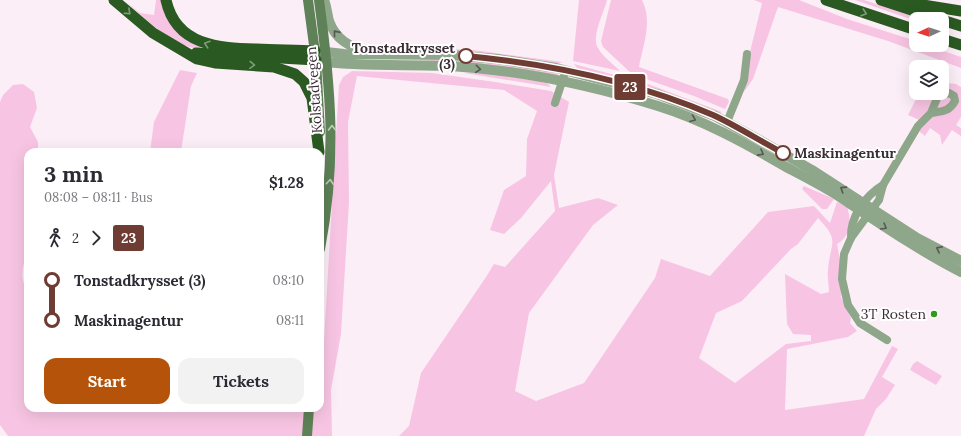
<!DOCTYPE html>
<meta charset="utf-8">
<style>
:root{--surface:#fff;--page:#f2f2f3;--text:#2b2b33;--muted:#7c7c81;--accent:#b45309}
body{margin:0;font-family:Lora,serif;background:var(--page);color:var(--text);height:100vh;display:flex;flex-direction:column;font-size:15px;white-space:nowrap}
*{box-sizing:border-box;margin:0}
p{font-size:13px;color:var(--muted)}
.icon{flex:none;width:22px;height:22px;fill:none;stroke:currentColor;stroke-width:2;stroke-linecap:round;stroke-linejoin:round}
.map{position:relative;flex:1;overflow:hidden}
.details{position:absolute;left:24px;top:148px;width:300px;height:264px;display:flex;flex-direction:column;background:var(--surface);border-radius:12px;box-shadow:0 4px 16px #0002}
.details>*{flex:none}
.badge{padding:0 8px;border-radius:3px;font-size:14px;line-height:26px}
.needle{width:26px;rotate:266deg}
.fabs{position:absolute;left:909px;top:12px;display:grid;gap:8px}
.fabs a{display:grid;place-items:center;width:40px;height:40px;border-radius:8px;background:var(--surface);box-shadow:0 4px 16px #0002;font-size:20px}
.map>.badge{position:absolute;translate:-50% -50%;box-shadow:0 0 0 2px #fff}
.legs{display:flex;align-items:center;gap:6px;height:44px;padding:0 20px;font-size:13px}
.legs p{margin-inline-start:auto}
.overview{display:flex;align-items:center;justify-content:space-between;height:68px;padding:0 20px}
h1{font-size:22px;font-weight:700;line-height:30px}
.cta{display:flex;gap:8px;margin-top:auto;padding:8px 20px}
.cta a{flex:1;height:46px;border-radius:12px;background:var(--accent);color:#fff;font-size:16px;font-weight:700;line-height:46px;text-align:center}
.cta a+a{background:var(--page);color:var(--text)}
ul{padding:0 20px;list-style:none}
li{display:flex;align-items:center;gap:14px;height:40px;font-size:15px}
li i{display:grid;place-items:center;width:6px;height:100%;margin:0 5px;background:currentColor}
li i::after{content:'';width:10px;height:10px;margin:-5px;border:3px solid;border-radius:50%;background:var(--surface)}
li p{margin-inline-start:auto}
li:first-child i{background:linear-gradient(#0000 50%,currentColor 0)}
li:last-child i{background:linear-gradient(currentColor 50%,#0000 0)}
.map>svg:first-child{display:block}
.green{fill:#f7c5e3;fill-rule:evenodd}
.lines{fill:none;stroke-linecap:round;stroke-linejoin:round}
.minor{stroke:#8ea689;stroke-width:8}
.tertiary{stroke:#8ea689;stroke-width:10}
.secondary{stroke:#5e8157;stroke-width:10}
.trunk{stroke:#2a5a21;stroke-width:11}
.oneway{stroke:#7f9c7a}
.oneway2{stroke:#585752}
.oneway3{stroke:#bfcdbc}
.line-1-casing{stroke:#fff;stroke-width:9}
.line-1{stroke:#6e3c32;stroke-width:6}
.stop-1-dot{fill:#fff;stroke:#6e3c32;stroke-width:2}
.poi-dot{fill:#33981d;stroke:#fff;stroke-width:1.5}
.labels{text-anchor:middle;stroke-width:4;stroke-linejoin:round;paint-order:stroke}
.stop-label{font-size:14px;font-weight:bold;fill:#3b2d35;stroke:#fff;text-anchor:end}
.street-label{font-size:14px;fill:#3b2d35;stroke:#fff}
.poi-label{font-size:14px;fill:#3b2d35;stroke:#fff;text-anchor:end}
</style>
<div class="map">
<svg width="961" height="436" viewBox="0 0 961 436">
<rect width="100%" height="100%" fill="#fceef6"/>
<g class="green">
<path d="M156 0H163L201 48C179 52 141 15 125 1L140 13 154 15Z"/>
<path d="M579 0H607C604 13 591 36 598 48 603 57 613 64 620 71L573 61Z"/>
<path d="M611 0H642C653 22 643 45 639 67L728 99 729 102 725 109 694 96 632 74 603 47 601 41Z"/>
<path d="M754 0H799L847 19 916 41V45H926L961 57V68L888 41 778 7 753 79 744 92 749 72V56L762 3Z"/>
<path d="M855 0H864L922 19H916V21Z"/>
<path d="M362 45 473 50 562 62 558 64 445 51 370 48Z"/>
<path d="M450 59 487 61 553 71 561 77 421 61Z"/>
<path d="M574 64 648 84 722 112 719 114 657 90 577 68Z"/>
<path d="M180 70 197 73 191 86 181 152H150L154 122Z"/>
<path d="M352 71 432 73 495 82 551 91 569 102 554 175 559 208 598 198 618 205 593 225 529 313 515 391 536 401 584 383 655 278 661 259 710 276 768 212 814 206 830 223 837 202 847 207C852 222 851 236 837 244L840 260 841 297 851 318 850 323 857 331 848 337 787 349 785 410 864 399 892 346 898 349 882 377 895 385 886 399 876 409 864 436H399L409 426 421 373 486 277 494 264 505 267 555 211 551 181 521 218 504 234 490 230 504 190 526 176 527 139 537 111 504 90 357 76 348 122 349 202 341 334 331 390 332 436H8L0 425V102L3 95 13 85 23 84 34 92 37 108 30 127 38 142V152H28V205L26 207C27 219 29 231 28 242 27 260 16 275 28 291V408H320L339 85 343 77ZM818 218C841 242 830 242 828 270 827 277 829 285 829 292L821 294 785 274 787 324 793 334 811 335V341L786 344 735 383 699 358 716 313 742 301 791 249 798 244Z"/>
<path d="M480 71 547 83 551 87 464 73Z"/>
<path d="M947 83 956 84 961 87V117L956 125 961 128V136L952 130 942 145 940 135 930 128 925 136 920 132 919 120 908 115 919 93H942V84Z"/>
<path d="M804 186 834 199 827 209H822L802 189Z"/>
<path d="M917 361 942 376 936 385 910 370 913 364Z"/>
</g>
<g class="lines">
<g class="minor">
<path d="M555 103 564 76"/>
<path d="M727 122 744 80 747 54"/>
<path d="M851 238C850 217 865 196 883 185"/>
<path d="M887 340 860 323 848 305 842 279 844 254 851 238 879 200 883 185 918 126 931 113 938 96 949 93 954 96 955 101C949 112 942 111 931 113"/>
</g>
<g class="tertiary">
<path d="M324 0C327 7 327 14 329 21 335 38 350 49 368 50"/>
<path d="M317 51 344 54 451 55 497 59 556 68 657 94 715 116 763 142 812 170 917 238 961 261"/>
<path d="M318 61C361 67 407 64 450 66 520 70 591 85 658 106 703 120 745 143 786 167 805 177 825 187 843 199 882 225 920 251 961 272"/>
</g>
<g class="secondary">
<path d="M308 0 316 60 320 132"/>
<path d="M319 0C331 89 337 160 320 249"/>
<path d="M307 436 309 408"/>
</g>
<g class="trunk">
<path d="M114 0 153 33 197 59 215 63 274 67 295 74 304 82 312 98 319 152"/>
<path d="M166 0C176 46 219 48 257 49 277 50 296 50 315 51"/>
<path d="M826 0 916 30"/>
<path d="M881 0 939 19"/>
<path d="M892 0 961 11"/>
<path d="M942 20 961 26"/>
<path d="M942 39 961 45"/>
<path d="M196 53 316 60"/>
</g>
</g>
<defs><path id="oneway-chevron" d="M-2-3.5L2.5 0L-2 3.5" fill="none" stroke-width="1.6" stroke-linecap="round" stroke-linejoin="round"/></defs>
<g class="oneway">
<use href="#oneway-chevron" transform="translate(128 12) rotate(42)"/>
<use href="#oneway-chevron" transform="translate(864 13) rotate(19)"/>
<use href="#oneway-chevron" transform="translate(207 44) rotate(-162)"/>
<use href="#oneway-chevron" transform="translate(252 65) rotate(3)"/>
</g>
<g class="oneway2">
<use href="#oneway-chevron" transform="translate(336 33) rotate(-129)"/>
<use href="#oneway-chevron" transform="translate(478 69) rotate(5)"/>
<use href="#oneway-chevron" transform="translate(693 119) rotate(21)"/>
<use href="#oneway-chevron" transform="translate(761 153) rotate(29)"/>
<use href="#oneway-chevron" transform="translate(843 189) rotate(-147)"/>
<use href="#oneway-chevron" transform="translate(884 227) rotate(31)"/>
<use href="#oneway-chevron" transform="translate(939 249) rotate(-153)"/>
</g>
<g class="oneway3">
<use href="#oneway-chevron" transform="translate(332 128) rotate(-90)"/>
<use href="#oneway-chevron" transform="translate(330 182) rotate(-85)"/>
</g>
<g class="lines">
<g class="line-1-casing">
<path id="line-1" d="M466 56C550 64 636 82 713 115 737 126 760 141 783 153"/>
</g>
<use href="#line-1" class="line-1"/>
</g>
<g class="stop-1-dot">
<circle cx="466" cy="56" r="7"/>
<circle cx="783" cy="153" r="7"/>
</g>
<circle class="poi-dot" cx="934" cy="314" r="4"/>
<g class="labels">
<g class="stop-label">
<text x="455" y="53">Tonstadkrysset<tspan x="455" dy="16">(3)</tspan></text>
<text x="794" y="158" text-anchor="start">Maskinagentur</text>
</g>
<g class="street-label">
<text transform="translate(314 90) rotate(-94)" y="5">Kolstadvegen</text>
</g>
<g class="poi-label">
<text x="926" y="319">3T Rosten</text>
</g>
</g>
</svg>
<div class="fabs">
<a><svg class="needle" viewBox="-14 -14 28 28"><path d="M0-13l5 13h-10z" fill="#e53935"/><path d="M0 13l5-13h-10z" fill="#7c7c81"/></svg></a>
<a><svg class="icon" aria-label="layers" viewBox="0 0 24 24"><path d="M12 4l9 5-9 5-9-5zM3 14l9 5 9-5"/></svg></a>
</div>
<b class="badge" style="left:630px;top:87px;background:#6e3c32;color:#fff">23</b>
<section class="details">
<div class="overview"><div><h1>3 min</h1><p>08:08 – 08:11 · Bus</p></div><b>$1.28</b></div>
<div class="legs"><svg class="icon" aria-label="walk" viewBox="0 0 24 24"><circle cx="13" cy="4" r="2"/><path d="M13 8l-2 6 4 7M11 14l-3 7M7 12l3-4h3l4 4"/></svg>2<svg class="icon" aria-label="forward" viewBox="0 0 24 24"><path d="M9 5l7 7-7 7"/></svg><b class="badge" style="background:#6e3c32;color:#fff">23</b></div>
<ul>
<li><i style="color:#6e3c32"></i><b>Tonstadkrysset (3)</b><p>08:10</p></li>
<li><i style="color:#6e3c32"></i><b>Maskinagentur</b><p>08:11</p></li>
</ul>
<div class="cta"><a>Start</a><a>Tickets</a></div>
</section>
</div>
